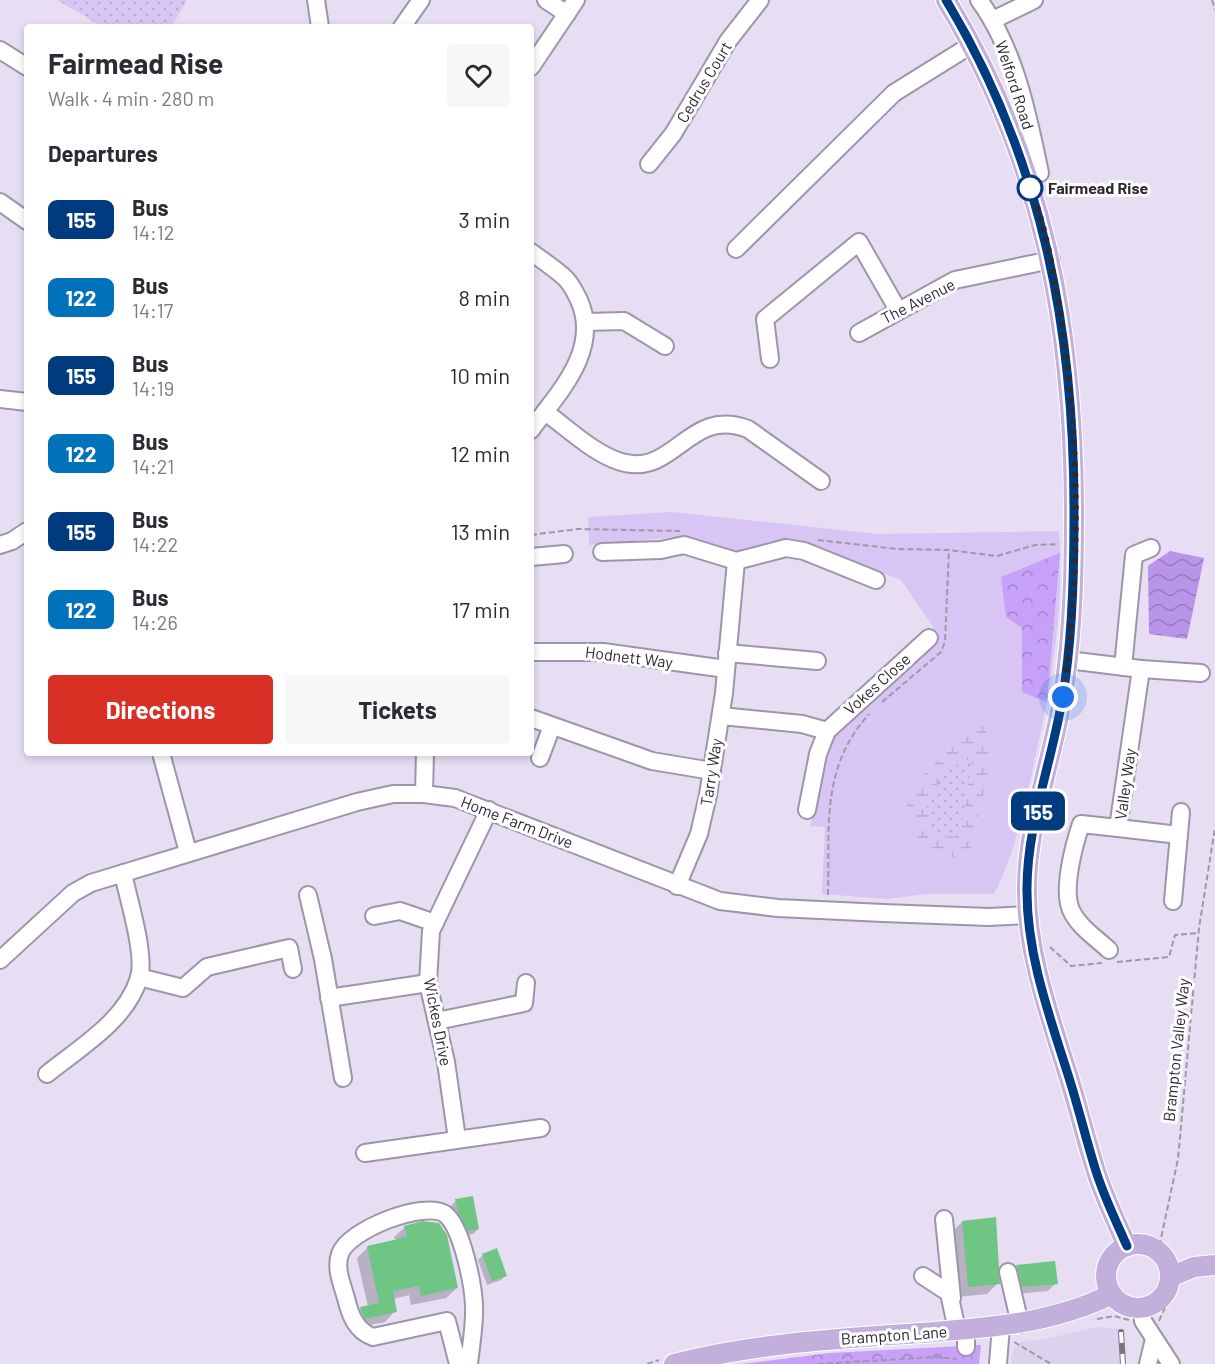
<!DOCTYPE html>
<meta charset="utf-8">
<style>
:root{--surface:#fff;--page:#f7f7f7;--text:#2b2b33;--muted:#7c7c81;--accent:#d93025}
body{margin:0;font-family:Barlow,sans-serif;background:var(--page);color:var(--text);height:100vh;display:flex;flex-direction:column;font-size:22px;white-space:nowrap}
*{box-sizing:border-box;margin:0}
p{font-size:20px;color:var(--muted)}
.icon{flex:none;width:33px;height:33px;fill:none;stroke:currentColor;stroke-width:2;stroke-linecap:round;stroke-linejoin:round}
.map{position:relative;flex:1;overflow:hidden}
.sheet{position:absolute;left:24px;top:24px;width:510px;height:732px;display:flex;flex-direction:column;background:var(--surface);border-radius:6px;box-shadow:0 3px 9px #0003}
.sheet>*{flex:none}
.badge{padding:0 12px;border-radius:9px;font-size:21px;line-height:39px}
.you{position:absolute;width:30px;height:30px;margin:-15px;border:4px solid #fff;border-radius:50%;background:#1a73e8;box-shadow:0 0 0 9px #1a73e833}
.map>.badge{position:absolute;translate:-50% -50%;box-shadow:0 0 0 3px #fff}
h2{padding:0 24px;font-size:22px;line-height:54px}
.round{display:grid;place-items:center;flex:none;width:63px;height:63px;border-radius:6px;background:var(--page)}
.summary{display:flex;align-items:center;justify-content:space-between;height:102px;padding:0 24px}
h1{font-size:28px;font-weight:700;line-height:45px}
.cta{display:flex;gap:12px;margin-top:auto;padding:12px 24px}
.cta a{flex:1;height:69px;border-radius:6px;background:var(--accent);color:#fff;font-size:24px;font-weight:700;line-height:69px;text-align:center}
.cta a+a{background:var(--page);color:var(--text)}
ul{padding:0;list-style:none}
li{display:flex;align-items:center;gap:18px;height:78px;padding:0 24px}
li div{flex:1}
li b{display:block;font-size:22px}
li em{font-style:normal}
li .badge{min-width:66px;font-weight:700;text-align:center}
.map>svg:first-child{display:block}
.built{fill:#dcd2ee}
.green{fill:#d8c5f4;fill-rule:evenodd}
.forest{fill:url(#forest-crowns)}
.wetland{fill:url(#wetland-marsh)}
.park{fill:url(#park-dots)}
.water{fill:url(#water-waves)}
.shadow{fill:#0003}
.building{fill:#6fc584}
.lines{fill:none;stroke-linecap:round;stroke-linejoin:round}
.minor-casing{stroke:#9d95aa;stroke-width:20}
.major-casing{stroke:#fff;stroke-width:22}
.path{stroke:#9f98a9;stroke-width:2;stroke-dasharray:6 3;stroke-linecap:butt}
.minor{stroke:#fff;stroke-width:16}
.major{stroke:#c2afdb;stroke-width:20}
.rail-casing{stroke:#797482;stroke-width:6}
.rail{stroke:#fff;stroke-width:4;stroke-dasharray:11;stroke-linecap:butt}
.line-casing{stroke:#fff;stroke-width:14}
.line{stroke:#003b80;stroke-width:9}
.walk{stroke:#2c2931;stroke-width:6;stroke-dasharray:0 10.8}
.stop-dot{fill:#fff;stroke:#003b80;stroke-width:3}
.labels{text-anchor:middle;stroke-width:6;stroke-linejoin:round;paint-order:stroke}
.street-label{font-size:16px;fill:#2c2931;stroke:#fff}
.stop-label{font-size:16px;font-weight:bold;fill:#2c2931;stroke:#fff;text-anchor:start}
</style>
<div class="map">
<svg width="1215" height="1364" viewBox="0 0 1215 1364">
<defs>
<pattern id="forest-crowns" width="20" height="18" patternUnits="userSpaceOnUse" patternTransform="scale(1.5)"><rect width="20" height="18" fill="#c6a1f7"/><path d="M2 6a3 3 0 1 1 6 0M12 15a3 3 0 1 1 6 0" fill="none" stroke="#a183c9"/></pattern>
<pattern id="wetland-marsh" width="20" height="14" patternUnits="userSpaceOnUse" patternTransform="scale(1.5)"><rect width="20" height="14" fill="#d8c5f4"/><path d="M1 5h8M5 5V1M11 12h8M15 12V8" fill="none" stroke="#baa9d2"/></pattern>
<pattern id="park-dots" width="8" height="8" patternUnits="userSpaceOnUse" patternTransform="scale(1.5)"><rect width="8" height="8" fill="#d8c5f4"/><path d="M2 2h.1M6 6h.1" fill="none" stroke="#baa9d2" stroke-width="1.8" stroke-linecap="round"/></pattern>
<pattern id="water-waves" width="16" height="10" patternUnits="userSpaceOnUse" patternTransform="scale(1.5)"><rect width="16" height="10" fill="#b994e9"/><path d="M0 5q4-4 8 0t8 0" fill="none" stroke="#9779bd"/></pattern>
</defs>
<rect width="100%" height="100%" fill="#e7def4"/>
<path class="built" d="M1098 1327 1124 1329 1126 1364H1011L1013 1349 1021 1341 1039 1340Z"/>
<path class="green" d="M672 512 878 534 1059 531C1065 614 1049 700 1030 781 1020 822 1014 855 994 894H927L888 899 822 894 825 827 810 826 834 733 937 644 936 631 901 580 793 541 737 554 687 536 589 545 588 517ZM967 725 961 858 938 857 922 846 921 777 949 750Z"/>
<g class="forest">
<path d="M1060 553 1047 702 1022 692V628L1006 617 1001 577Z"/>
<path d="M981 1345 979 1364H741L830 1353Z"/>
</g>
<path class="wetland" d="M983 724 993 750 970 854 961 858 938 857 922 846 906 811 909 797 921 777 949 750 967 725Z"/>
<g class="park">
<path d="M57 0H187L171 27H103Z"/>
<path d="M972 759 960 837 935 836 927 807 944 770Z"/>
</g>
<path class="water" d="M1170 551 1204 558 1187 639 1149 634 1148 566Z"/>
<g class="shadow">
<path d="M456 1201 478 1229 473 1234 463 1236 453 1218 451 1206Z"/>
<path d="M962 1222 998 1283 987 1294 958 1297 951 1233Z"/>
<path d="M405 1227 457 1288 446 1298 411 1305 409 1295 393 1299 395 1311 385 1322 355 1328 350 1319 360 1309 368 1307 357 1258 367 1248 396 1241 394 1237Z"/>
<path d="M483 1255 506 1275 501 1280 487 1285 478 1260Z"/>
<path d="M1017 1267 1056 1283 1048 1291 1015 1294 1009 1274Z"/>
</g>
<g class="building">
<path d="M473 1196 479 1229 468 1231 458 1212 455 1199Z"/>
<path d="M996 1217 1000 1284 968 1287 962 1221Z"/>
<path d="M423 1221 439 1223 447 1235 458 1288 421 1296 419 1286 393 1291 397 1312 365 1319 360 1307 379 1303 367 1246 407 1237 404 1226Z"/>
<path d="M497 1248 507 1276 492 1281 482 1254Z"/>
<path d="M1055 1261 1058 1284 1022 1287 1016 1265Z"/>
</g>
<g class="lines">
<g class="minor-casing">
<g id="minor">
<path d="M316 0 320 27"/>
<path d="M546 0 567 14"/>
<path d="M979 0C1015 49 1028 115 1040 173"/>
<path d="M993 20 1034 0"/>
<path d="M402 27 421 0"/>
<path d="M0 50 27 67"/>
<path d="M531 67 576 0"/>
<path d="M649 164 673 134 728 41 760 0"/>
<path d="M0 202 27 221"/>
<path d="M736 249 894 93 971 45"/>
<path d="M531 252C542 260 554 268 564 277 571 283 575 292 579 300 601 350 559 392 531 430"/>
<path d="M586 322 624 321 665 346"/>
<path d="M859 333 955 280 1051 260"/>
<path d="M770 359 765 319 859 242 898 310"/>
<path d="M0 399 27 402"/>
<path d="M545 412C566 427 589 449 613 459 674 485 685 405 748 429L821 481"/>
<path d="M0 545 12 541 27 531"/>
<path d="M602 552 661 550 684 545 736 561 786 548 804 551 876 580"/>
<path d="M531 557 564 554"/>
<path d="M531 652H603L726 669"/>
<path d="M727 653 817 661"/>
<path d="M1068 660 1141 669 1118 828 1081 824C1074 845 1062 889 1071 910 1078 926 1096 938 1109 950"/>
<path d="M1123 667 1134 555 1151 548"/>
<path d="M1141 669 1201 673"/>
<path d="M721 716 802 724 827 731"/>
<path d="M531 718 652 761 712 771"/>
<path d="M161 753 188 852"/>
<path d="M540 758 552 726"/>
<path d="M424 794 425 753"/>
<path d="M807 810 818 754 827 731 929 638"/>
<path d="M1118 828 1179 835"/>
<path d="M677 886 699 834 708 795 724 693 736 561"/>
<path d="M308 895 323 959 343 1078"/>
<path d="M1173 901 1181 812"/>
<path d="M374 916 400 911 435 923"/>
<path d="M0 960 73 893 91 883 357 802 393 794H424L455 798 720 901 778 908 883 913 989 917 1028 915"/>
<path d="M139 977 183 988 207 967 289 948 293 969"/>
<path d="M329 998 428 983"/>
<path d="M437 1021 524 1003 526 983"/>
<path d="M47 1074C79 1048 126 1021 139 978 146 954 128 899 123 873"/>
<path d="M457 1139 446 1062 428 983 431 931 489 810"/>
<path d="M365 1153 541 1128"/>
<path d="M944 1219 952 1298"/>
<path d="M1008 1272 1020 1324"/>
<path d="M923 1276 949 1293 957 1330"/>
<path d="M1142 1308 1143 1321 1171 1364"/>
<path d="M966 1347V1330"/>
<path d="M458 1364 447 1321 373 1337C356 1331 350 1315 346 1298 342 1284 335 1269 340 1254 348 1230 424 1200 445 1214 462 1227 473 1284 474 1305 475 1324 471 1345 469 1364"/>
<path d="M998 1364 1001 1326"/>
<path d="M1148 1364 1154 1339"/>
</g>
</g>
<g class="major-casing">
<g id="major">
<path d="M946 0C1043 160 1073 323 1074 508 1074 566 1073 624 1065 682 1056 752 1026 822 1027 892 1027 954 1050 1016 1068 1075 1078 1106 1085 1137 1095 1168 1103 1195 1116 1221 1127 1246"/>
<circle cx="1138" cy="1276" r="32"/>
<path d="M1170 1277 1194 1267 1215 1265"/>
<path d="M674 1364C755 1343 838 1339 921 1333 986 1328 1052 1324 1112 1294"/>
</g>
</g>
<g class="path">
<path d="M1212 0 1215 10"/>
<path d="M531 535 578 529 680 531"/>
<path d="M818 540 897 549 949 550 997 556 1035 545 1059 544"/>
<path d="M882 702 941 652 945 642 949 550"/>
<path d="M828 895C830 826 820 769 869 714"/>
<path d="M1050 947 1071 966 1102 963"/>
<path d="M1117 962 1169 957 1175 935 1199 933"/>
<path d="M1173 1258 1169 1257 1160 1243 1178 1159 1199 928 1215 828"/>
<path d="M1097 1319 1114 1316 1129 1320"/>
<path d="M1159 1321 1171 1294"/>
<path d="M1014 1342 1051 1364"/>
<path d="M647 1364 659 1360"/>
<path d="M818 1364 936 1357 957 1359"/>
</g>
<use href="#minor" class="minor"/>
<use href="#major" class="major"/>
<g class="rail-casing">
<path id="rail" d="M1121 1332 1123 1364"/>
</g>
<use href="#rail" class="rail"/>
</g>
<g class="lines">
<g class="line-casing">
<path id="line" d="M946 0C1041 158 1074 325 1074 508 1074 566 1073 624 1065 682 1056 752 1026 822 1027 892 1027 957 1051 1020 1070 1081 1079 1110 1086 1139 1095 1168 1103 1195 1116 1221 1127 1246"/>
</g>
<use href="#line" class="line"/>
<path class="walk" d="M1030 188C1044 221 1051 259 1057 294 1080 425 1082 565 1063 697"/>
</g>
<circle class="stop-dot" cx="1030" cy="188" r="12"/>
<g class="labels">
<g class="street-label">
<text transform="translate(704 82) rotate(-59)" y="6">Cedrus Court</text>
<text transform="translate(1015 85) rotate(72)" y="6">Welford Road</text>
<text transform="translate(918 301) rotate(-27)" y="6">The Avenue</text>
<text transform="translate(629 657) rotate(7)" y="6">Hodnett Way</text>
<text transform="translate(877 684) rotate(-42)" y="6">Vokes Close</text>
<text transform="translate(711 772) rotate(-81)" y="6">Tarry Way</text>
<text transform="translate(1125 784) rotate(-82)" y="6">Valley Way</text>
<text transform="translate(517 822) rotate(21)" y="6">Home Farm Drive</text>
<text transform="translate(438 1022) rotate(79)" y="6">Wickes Drive</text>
<text transform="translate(1176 1050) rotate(-84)" y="6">Brampton Valley Way</text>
<text transform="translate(894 1335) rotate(-4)" y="6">Brampton Lane</text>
</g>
<g class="stop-label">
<text x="1048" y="194">Fairmead Rise</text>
</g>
</g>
</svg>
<div class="you" style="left:1063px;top:697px"></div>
<b class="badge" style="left:1038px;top:811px;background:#003b80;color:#fff">155</b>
<section class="sheet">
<div class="summary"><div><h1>Fairmead Rise</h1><p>Walk · 4 min · 280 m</p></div><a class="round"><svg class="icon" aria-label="heart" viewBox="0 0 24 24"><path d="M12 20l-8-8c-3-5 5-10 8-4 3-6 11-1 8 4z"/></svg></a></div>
<h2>Departures</h2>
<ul>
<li><span class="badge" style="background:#003b80;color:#fff">155</span><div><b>Bus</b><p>14:12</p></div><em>3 min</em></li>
<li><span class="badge" style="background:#0072bc;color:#fff">122</span><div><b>Bus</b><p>14:17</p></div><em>8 min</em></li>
<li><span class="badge" style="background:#003b80;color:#fff">155</span><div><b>Bus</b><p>14:19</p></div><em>10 min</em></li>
<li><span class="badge" style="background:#0072bc;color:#fff">122</span><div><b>Bus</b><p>14:21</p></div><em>12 min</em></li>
<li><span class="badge" style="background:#003b80;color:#fff">155</span><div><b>Bus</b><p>14:22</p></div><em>13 min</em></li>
<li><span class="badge" style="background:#0072bc;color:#fff">122</span><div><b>Bus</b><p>14:26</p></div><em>17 min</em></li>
</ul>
<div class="cta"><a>Directions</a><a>Tickets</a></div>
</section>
</div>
